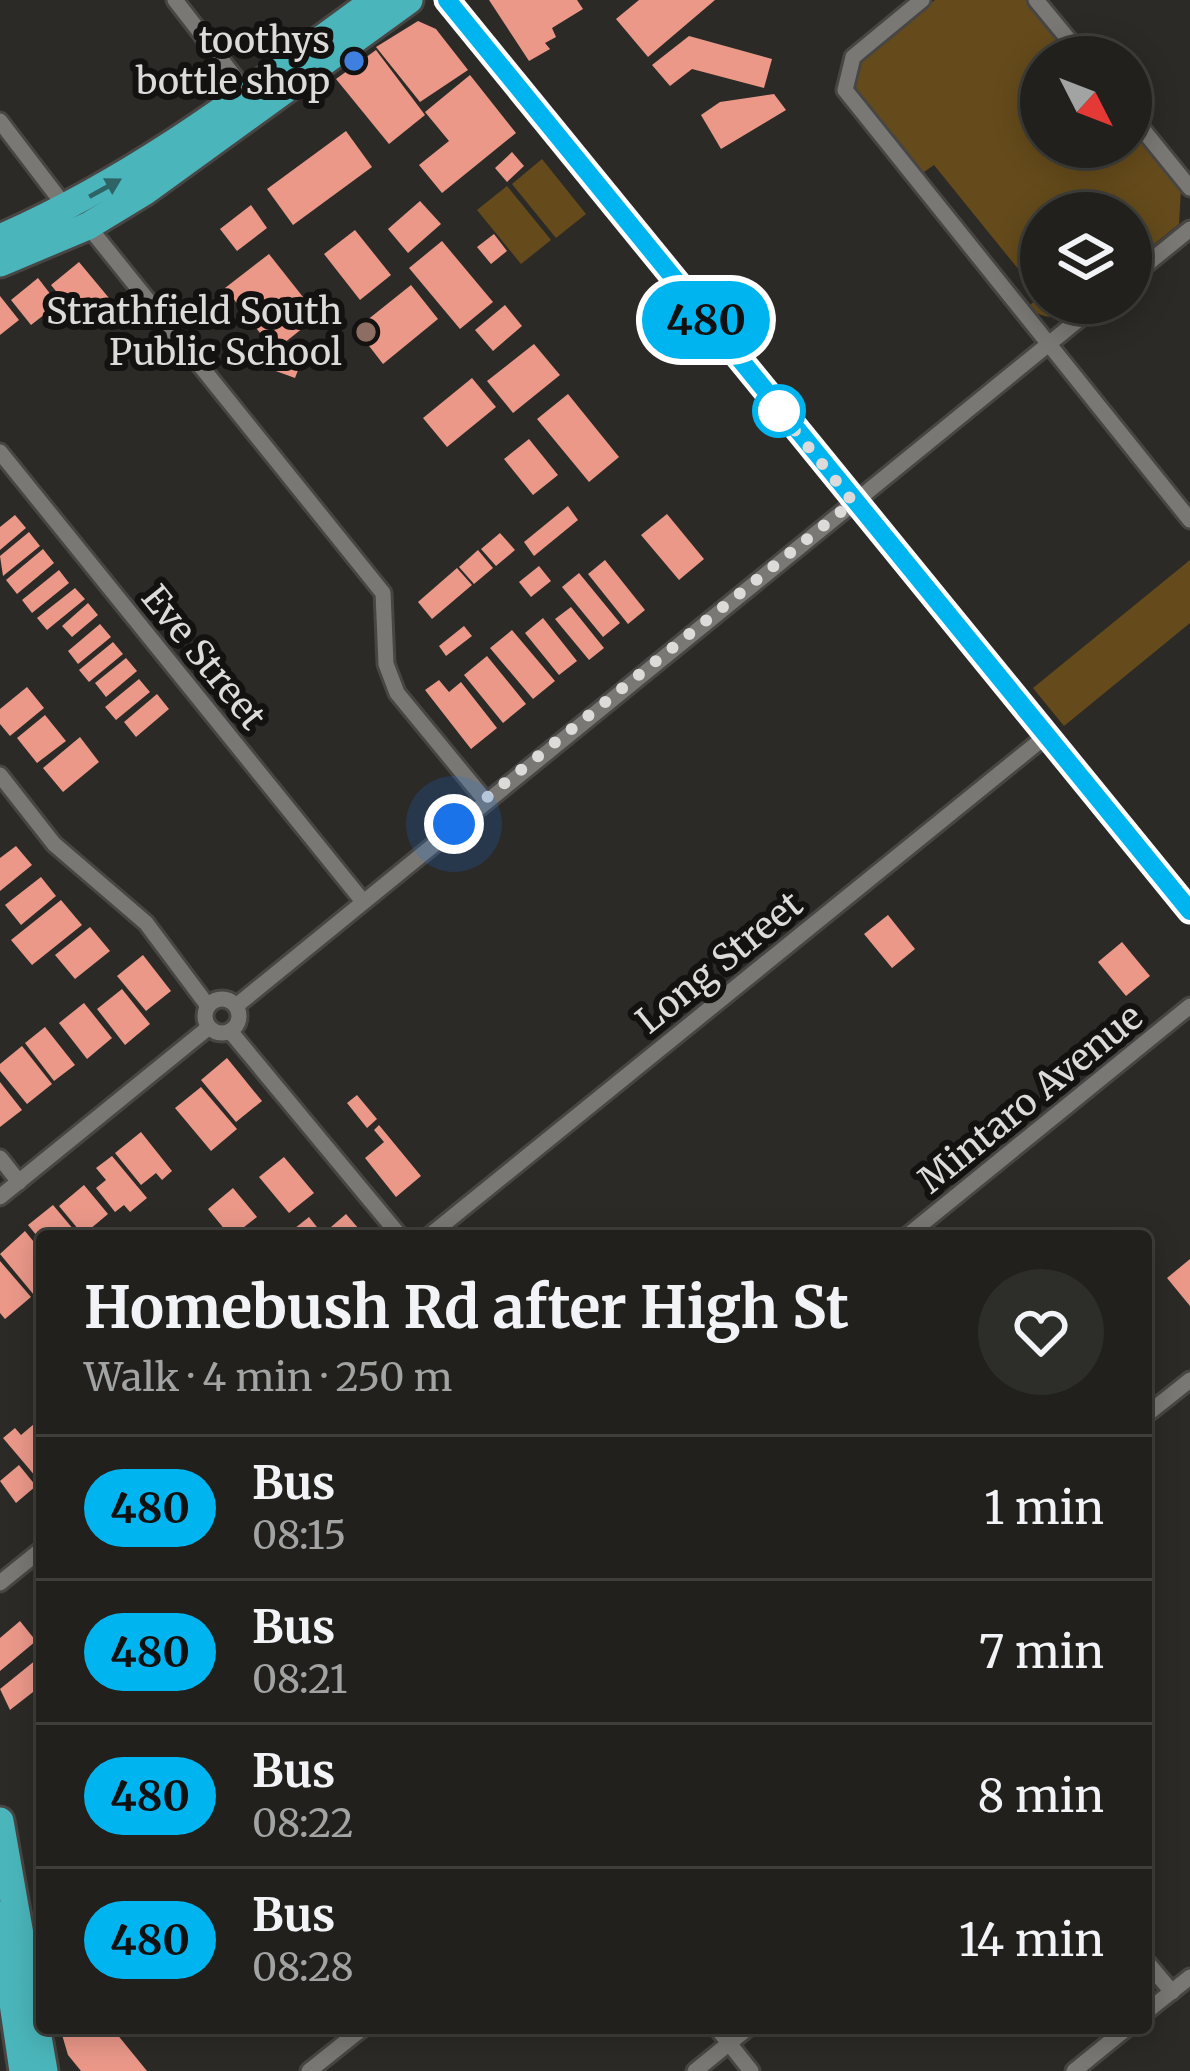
<!DOCTYPE html>
<meta charset="utf-8">
<style>
:root{--surface:#21201c;--page:#2d2d29;--text:#f1f3f6;--muted:#a2a3a3;--line:#3e3e3b}
body{margin:0;font-family:Merriweather,serif;background:var(--page);color:var(--text);height:100vh;display:flex;flex-direction:column;font-size:45px;white-space:nowrap}
*{box-sizing:border-box;margin:0}
p{font-size:39px;color:var(--muted)}
.icon{flex:none;width:66px;height:66px;fill:none;stroke:currentColor;stroke-width:2;stroke-linecap:round;stroke-linejoin:round}
.map{position:relative;flex:1;overflow:hidden}
.sheet{position:absolute;left:36px;top:1230px;width:1116px;height:804px;display:flex;flex-direction:column;background:var(--surface);border-radius:12px;box-shadow:0 6px 30px #0003,0 0 0 3px var(--line)}
.sheet>*{flex:none}
.badge{padding:0 24px;border-radius:39px;font-size:42px;line-height:78px}
.needle{width:78px;rotate:132deg}
.buttons{position:absolute;left:1020px;top:36px;display:grid;gap:24px}
.buttons a{display:grid;place-items:center;width:132px;height:132px;border-radius:50%;background:var(--surface);box-shadow:0 6px 30px #0003,0 0 0 3px var(--line);font-size:60px}
.you{position:absolute;width:60px;height:60px;margin:-30px;border:9px solid #fff;border-radius:50%;background:#1a73e8;box-shadow:0 0 0 18px #1a73e833}
.map>.badge{position:absolute;translate:-50% -50%;box-shadow:0 0 0 6px #fff}
.round{display:grid;place-items:center;flex:none;width:126px;height:126px;border-radius:63px;background:var(--page)}
.head{display:flex;align-items:center;justify-content:space-between;height:204px;padding:0 48px}
h1{font-size:57px;font-weight:700;line-height:90px}
ul{padding:0;list-style:none}
li{display:flex;align-items:center;gap:36px;height:144px;padding:0 48px;border-top:3px solid var(--line)}
li div{flex:1}
li b{display:block;font-size:45px}
li em{font-style:normal}
li .badge{min-width:132px;font-weight:700;text-align:center}
.map>svg:first-child{display:block}
.green{fill:#654b1b}
.building{fill:#eb9889}
.lines{fill:none;stroke-linecap:round;stroke-linejoin:round}
.street-casing{stroke:#484644;stroke-width:21}
.secondary-casing{stroke:#484644;stroke-width:27}
.highway-casing{stroke:#484644;stroke-width:33}
.street{stroke:#7a7874;stroke-width:15}
.secondary{stroke:#7a7874;stroke-width:21}
.highway{stroke:#4ab6bb;stroke-width:27}
.oneway{fill:#2e6466}
.line-casing{stroke:#fff;stroke-width:27}
.line{stroke:#00b5ef;stroke-width:18}
.walk{stroke:#dcdbd9;stroke-width:12;stroke-dasharray:0 21.6}
.shop-dot{fill:#3f7fe0;stroke:#131211;stroke-width:4.5}
.education-dot{fill:#8d6e63;stroke:#131211;stroke-width:4.5}
.stop-dot{fill:#fff;stroke:#00b5ef;stroke-width:6}
.labels{text-anchor:middle;stroke-width:12;stroke-linejoin:round;paint-order:stroke}
.poi-label{font-size:36px;fill:#dcdbd9;stroke:#131211;text-anchor:end}
.street-label{font-size:36px;fill:#dcdbd9;stroke:#131211}
</style>
<div class="map">
<svg width="1190" height="2071" viewBox="0 0 1190 2071">
<rect width="100%" height="100%" fill="#2c2a26"/>
<g class="green">
<path d="M935 0H1028L1074 57H1041V147H1131V127L1181 189 1179 224 1131 263V213H1041V303H1081C1063 318 1048 323 1028 307L1040 296 934 165 921 174 855 87 863 59Z"/>
<path d="M542 159 586 214 556 238 512 184Z"/>
<path d="M507 186 551 240 521 264 477 210Z"/>
<path d="M1190 560V623L1064 726 1033 688Z"/>
</g>
<g class="building">
<path d="M489 0H577L583 9 552 28 556 37 545 43 550 49 529 61Z"/>
<path d="M639 0H715L648 57 616 19Z"/>
<path d="M418 21 436 29 468 70 420 102 376 47Z"/>
<path d="M689 36 772 59 764 88 692 69 670 86 652 65Z"/>
<path d="M376 50 425 115 389 144 336 79Z"/>
<path d="M470 75 516 133 442 193 419 165 449 141 425 112Z"/>
<path d="M774 94 786 110 721 149 701 115 720 102Z"/>
<path d="M346 131 372 167 293 225 267 189Z"/>
<path d="M512 152 524 166 507 182 495 168Z"/>
<path d="M420 201 441 224 408 253 388 229Z"/>
<path d="M251 205 267 228 237 251 220 229Z"/>
<path d="M355 230 391 275 360 300 324 254Z"/>
<path d="M494 234 507 251 491 264 477 247Z"/>
<path d="M442 241 493 302 460 329 409 268Z"/>
<path d="M269 254 318 316 274 351 225 288Z"/>
<path d="M79 262 114 304 99 317 89 305 76 316 51 285Z"/>
<path d="M38 278 58 304 31 325 11 300Z"/>
<path d="M411 285 438 319 383 364 356 329Z"/>
<path d="M0 296 19 320 0 335Z"/>
<path d="M505 305 522 326 493 351 475 330Z"/>
<path d="M534 344 560 375 513 413 487 381Z"/>
<path d="M280 352 302 360 295 378 273 370Z"/>
<path d="M472 378 496 407 447 447 423 418Z"/>
<path d="M568 394 619 457 589 482 537 419Z"/>
<path d="M529 439 558 475 533 495 504 459Z"/>
<path d="M568 506 578 520 534 556 524 542Z"/>
<path d="M667 514 704 559 679 580 641 535Z"/>
<path d="M15 515 26 528 0 550V527Z"/>
<path d="M29 532 40 546 3 576 0 556Z"/>
<path d="M500 533 515 550 496 566 481 549Z"/>
<path d="M43 549 54 563 17 594 6 580Z"/>
<path d="M478 550 493 568 474 584 459 567Z"/>
<path d="M605 560 645 610 628 624 588 574Z"/>
<path d="M539 566 551 581 531 597 519 582Z"/>
<path d="M457 568 472 585 432 619 418 602Z"/>
<path d="M59 570 69 583 32 613 22 600Z"/>
<path d="M579 573 620 623 603 637 562 587Z"/>
<path d="M75 588 85 599 47 630 37 618Z"/>
<path d="M88 603 98 615 72 637 62 626Z"/>
<path d="M571 607 604 648 589 660 555 619Z"/>
<path d="M543 618 577 661 559 675 525 633Z"/>
<path d="M100 624 111 637 78 664 68 651Z"/>
<path d="M464 626 472 636 446 656 439 646Z"/>
<path d="M512 630 555 681 533 699 490 648Z"/>
<path d="M113 642 123 654 89 682 79 670Z"/>
<path d="M487 656 526 704 503 723 464 675Z"/>
<path d="M126 658 137 671 106 697 95 683Z"/>
<path d="M139 679 150 692 116 720 105 707Z"/>
<path d="M439 680 449 692 461 682 497 728 471 749 425 690Z"/>
<path d="M27 687 44 708 10 736 0 724V709Z"/>
<path d="M157 694 169 709 136 737 124 722Z"/>
<path d="M45 715 66 741 37 763 17 738Z"/>
<path d="M80 737 99 762 63 792 43 768Z"/>
<path d="M16 846 32 865 0 891V858Z"/>
<path d="M41 877 56 896 21 925 5 905Z"/>
<path d="M61 900 82 925 32 965 11 940Z"/>
<path d="M888 915 915 949 892 968 864 934Z"/>
<path d="M90 927 110 951 75 979 55 955Z"/>
<path d="M1122 942 1150 976 1126 996 1098 962Z"/>
<path d="M143 955 171 991 146 1011 117 976Z"/>
<path d="M122 989 150 1024 125 1045 97 1009Z"/>
<path d="M84 1003 112 1038 87 1059 59 1023Z"/>
<path d="M45 1027 75 1065 54 1081 25 1043Z"/>
<path d="M22 1046 52 1084 27 1104 0 1071V1064Z"/>
<path d="M227 1058 262 1101 236 1122 201 1080Z"/>
<path d="M0 1082 22 1110 0 1127Z"/>
<path d="M201 1087 237 1129 211 1151 175 1108Z"/>
<path d="M357 1095 377 1119 367 1128 347 1103Z"/>
<path d="M379 1125 421 1176 396 1197 365 1158 384 1142 374 1130Z"/>
<path d="M141 1132 172 1171 162 1180 156 1173 141 1185 115 1153Z"/>
<path d="M112 1156 147 1198 130 1212 124 1205 115 1212 96 1188 106 1180 96 1168Z"/>
<path d="M284 1157 314 1193 289 1213 259 1177Z"/>
<path d="M84 1185 108 1214 83 1235 59 1206Z"/>
<path d="M233 1188 257 1217 239 1231 243 1236H230L208 1209Z"/>
<path d="M53 1205 79 1236H42V1242L28 1225Z"/>
<path d="M346 1214 365 1236H339L331 1227Z"/>
<path d="M309 1217 324 1236H285Z"/>
<path d="M25 1231 42 1252V1288L34 1295 0 1254Z"/>
<path d="M1190 1259V1306L1167 1278Z"/>
<path d="M0 1261 31 1297 5 1319 0 1313Z"/>
<path d="M34 1424 42 1434V1472L36 1477 3 1438 15 1428 21 1435Z"/>
<path d="M19 1465 36 1486 16 1503 0 1481Z"/>
<path d="M20 1621 36 1641 0 1671V1638Z"/>
<path d="M42 1655V1685L10 1710 0 1689Z"/>
<path d="M60 2028H112L147 2071H81L68 2055Z"/>
</g>
<g class="lines">
<g class="street-casing">
<g id="street">
<path d="M175 0 247 93"/>
<path d="M922 0 853 57 845 90 1190 520"/>
<path d="M1036 0 1083 57"/>
<path d="M1131 115 1190 188"/>
<path d="M0 121 67 209"/>
<path d="M88 226 383 593 386 664 397 693 485 800"/>
<path d="M1131 277 1190 229"/>
<path d="M0 452 361 899"/>
<path d="M0 775 54 844 146 923 208 1006"/>
<circle cx="222" cy="1016" r="17"/>
<path d="M236 1006 1099 303"/>
<path d="M230 1031 400 1236"/>
<path d="M0 1158 19 1182"/>
<path d="M0 1197 208 1028"/>
<path d="M429 1236 1046 736"/>
<path d="M907 1236 1190 1006"/>
<path d="M1146 1415 1190 1380"/>
<path d="M0 1583 42 1549"/>
<path d="M27 1956 42 1944"/>
<path d="M1146 1961 1172 1992"/>
<path d="M1146 2012 1190 1977"/>
<path d="M717 2028 751 2071"/>
<path d="M309 2071 363 2028"/>
<path d="M695 2071 748 2028"/>
<path d="M1074 2071 1127 2028"/>
</g>
</g>
<g class="secondary-casing">
<path id="secondary" d="M447 0 1190 911"/>
</g>
<g class="highway-casing">
<g id="highway">
<path d="M0 238C138 178 254 88 375 0"/>
<path d="M0 263 88 226 144 192 409 0"/>
<path d="M0 1821 44 2071"/>
<path d="M0 1915 23 2071"/>
</g>
</g>
<use href="#street" class="street"/>
<use href="#secondary" class="secondary"/>
<use href="#highway" class="highway"/>
</g>
<defs><path id="oneway-solid" d="M-6-.8H1V-3.2L6.5 0L1 3.2V.8H-6Z" transform="scale(3)"/></defs>
<use class="oneway" href="#oneway-solid" transform="translate(105 188) rotate(-29)"/>
<g class="lines">
<g class="line-casing">
<path id="line" d="M447 0 1190 911"/>
</g>
<use href="#line" class="line"/>
<path class="walk" d="M454 824 853 502 779 411"/>
</g>
<circle class="shop-dot" cx="354" cy="61" r="12"/>
<circle class="education-dot" cx="366" cy="332" r="12"/>
<circle class="stop-dot" cx="779" cy="411" r="24"/>
<g class="labels">
<g class="poi-label">
<text x="330" y="53">toothys<tspan x="330" dy="41">bottle shop</tspan></text>
<text x="342" y="324">Strathfield South<tspan x="342" dy="41">Public School</tspan></text>
</g>
<g class="street-label">
<text transform="translate(204 657) rotate(51)" y="13">Eve Street</text>
<text transform="translate(719 962) rotate(-39)" y="13">Long Street</text>
<text transform="translate(1030 1098) rotate(-39)" y="13">Mintaro Avenue</text>
</g>
</g>
</svg>
<div class="buttons">
<a><svg class="needle" viewBox="-14 -14 28 28"><path d="M0-13l5 13h-10z" fill="#e53935"/><path d="M0 13l5-13h-10z" fill="#a2a3a3"/></svg></a>
<a><svg class="icon" aria-label="layers" viewBox="0 0 24 24"><path d="M12 4l9 5-9 5-9-5zM3 14l9 5 9-5"/></svg></a>
</div>
<div class="you" style="left:454px;top:824px"></div>
<b class="badge" style="left:706px;top:320px;background:#00b5ef;color:#111">480</b>
<section class="sheet">
<div class="head"><div><h1>Homebush Rd after High St</h1><p>Walk · 4 min · 250 m</p></div><a class="round"><svg class="icon" aria-label="heart" viewBox="0 0 24 24"><path d="M12 20l-8-8c-3-5 5-10 8-4 3-6 11-1 8 4z"/></svg></a></div>
<ul>
<li><span class="badge" style="background:#00b5ef;color:#111">480</span><div><b>Bus</b><p>08:15</p></div><em>1 min</em></li>
<li><span class="badge" style="background:#00b5ef;color:#111">480</span><div><b>Bus</b><p>08:21</p></div><em>7 min</em></li>
<li><span class="badge" style="background:#00b5ef;color:#111">480</span><div><b>Bus</b><p>08:22</p></div><em>8 min</em></li>
<li><span class="badge" style="background:#00b5ef;color:#111">480</span><div><b>Bus</b><p>08:28</p></div><em>14 min</em></li>
</ul>
</section>
</div>
